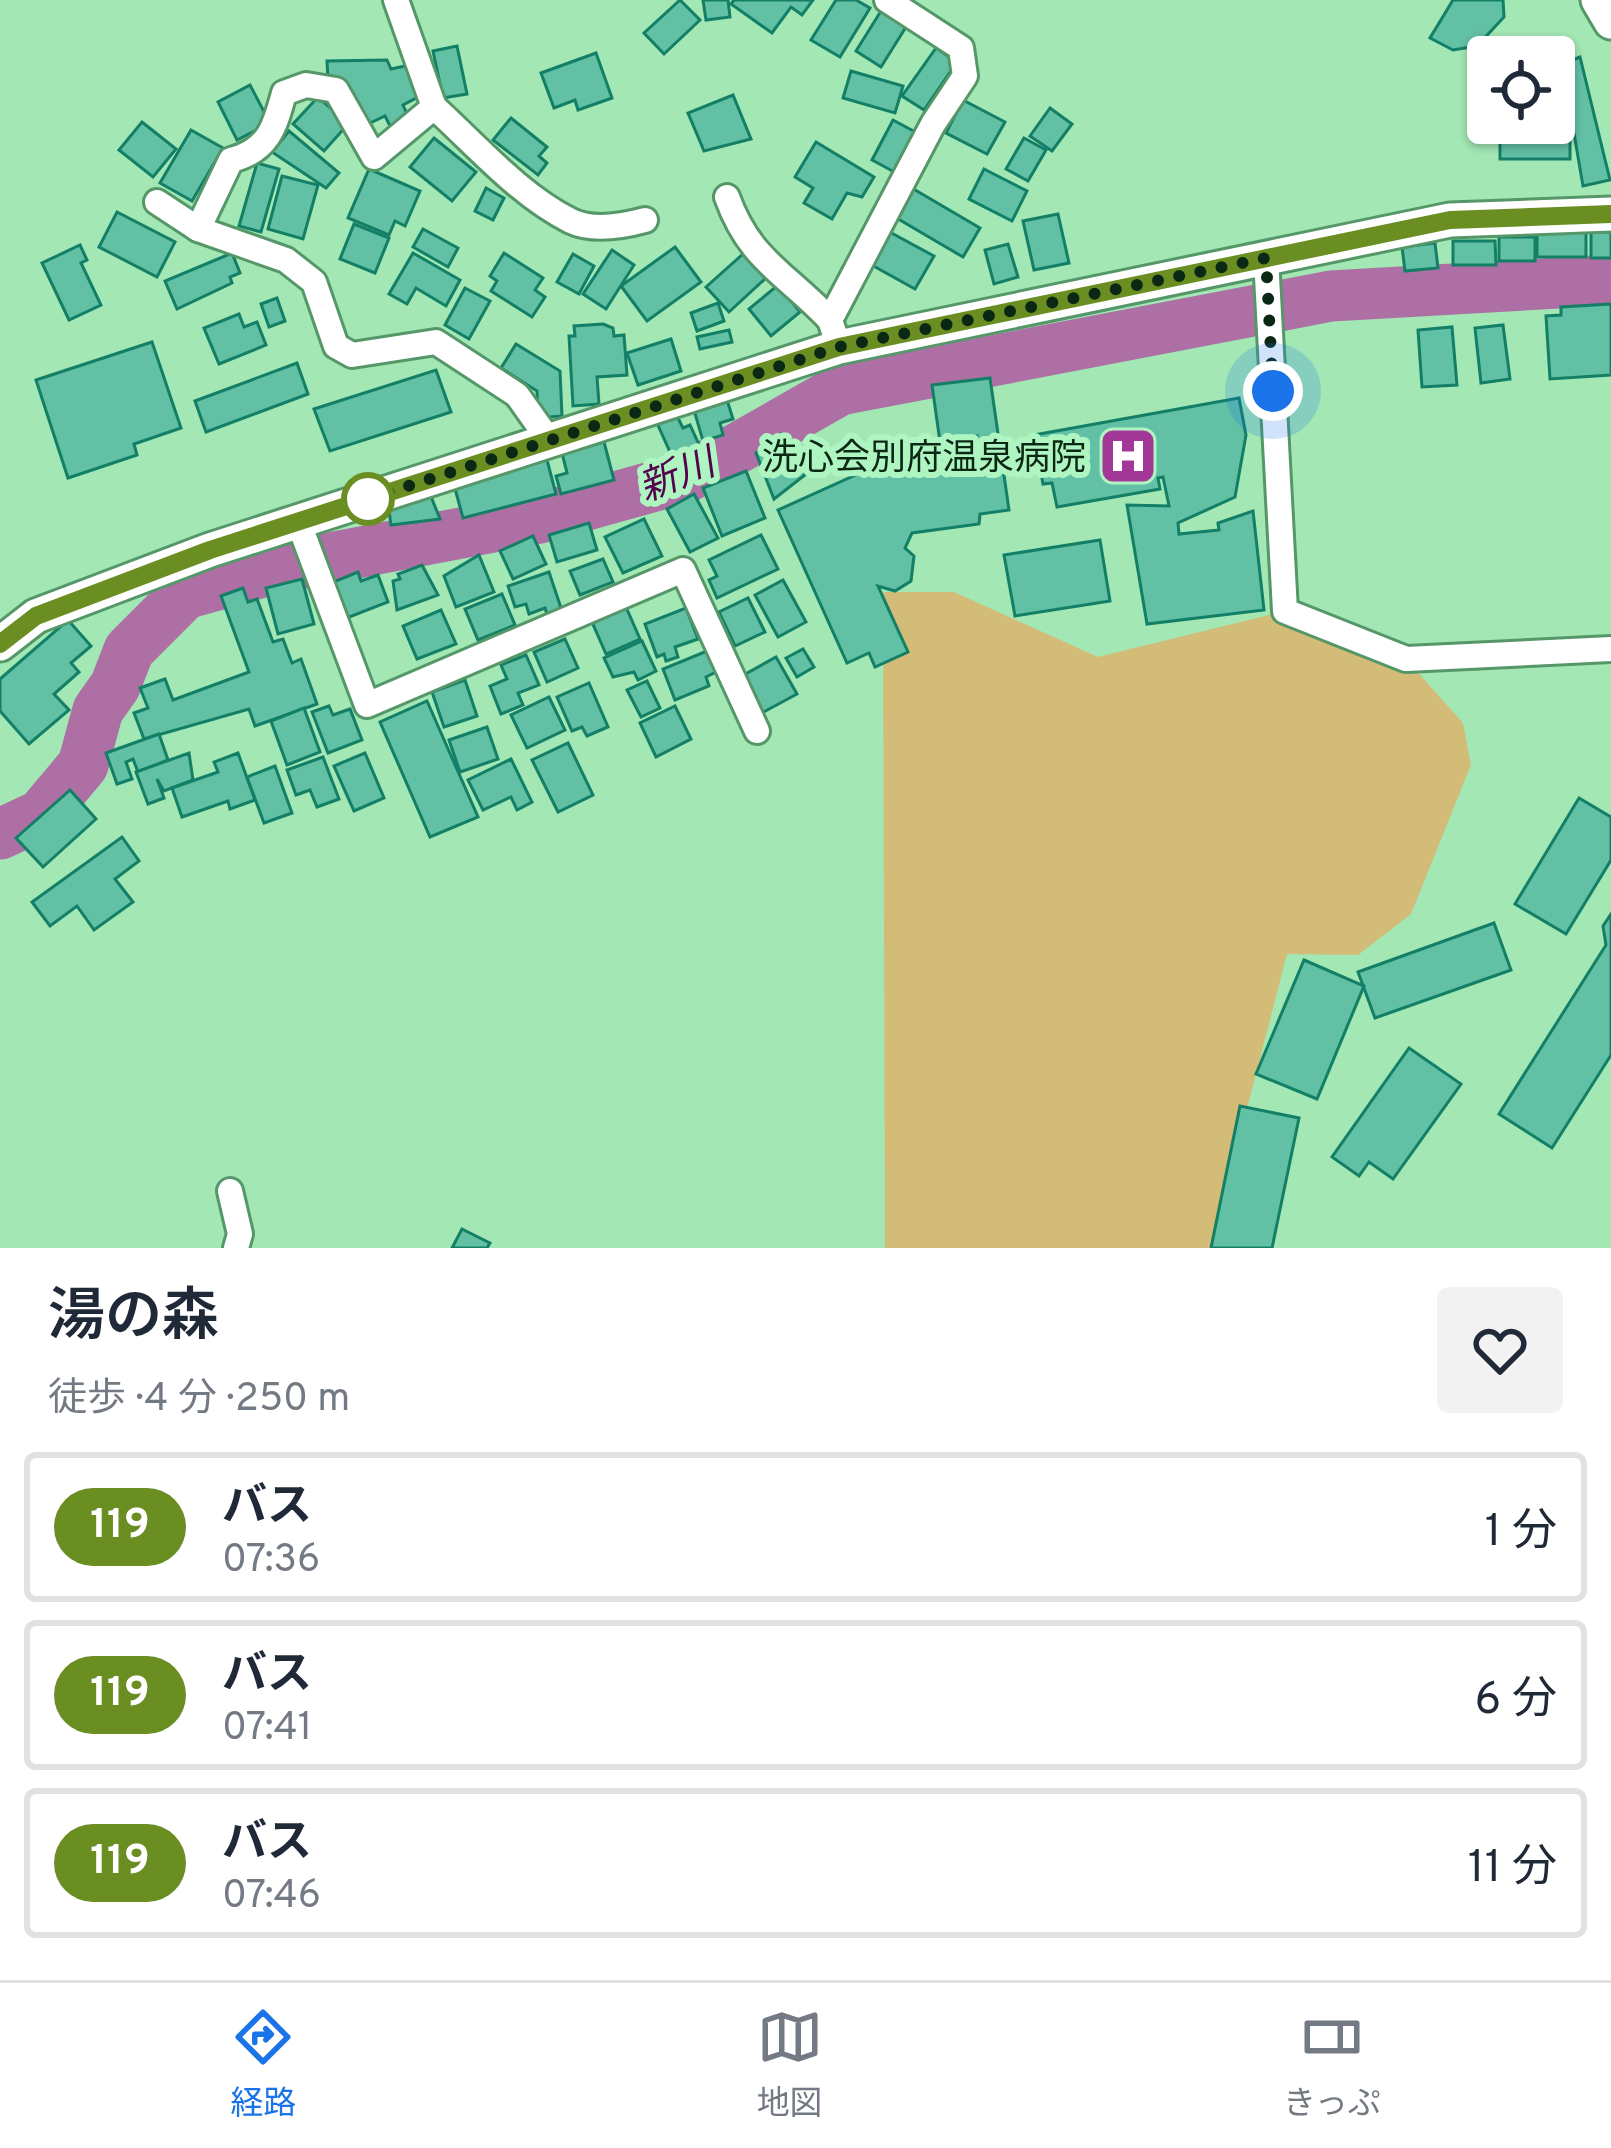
<!DOCTYPE html>
<html lang="ja">
<meta charset="utf-8">
<style>
:root{--surface:#fff;--page:#f2f2f3;--text:#1f2937;--muted:#747a83;--line:#e0e1e3;--accent:#1a73e8}
body{margin:0;font-family:Overpass,"Noto Sans JP",sans-serif;background:var(--page);color:var(--text);height:100vh;display:flex;flex-direction:column;font-size:45px;white-space:nowrap}
*{box-sizing:border-box;margin:0}
p{font-size:39px;color:var(--muted)}
.icon{flex:none;width:66px;height:66px;fill:none;stroke:currentColor;stroke-width:2;stroke-linecap:round;stroke-linejoin:round}
.map{position:relative;height:1248px;overflow:hidden}
.details{display:flex;flex-direction:column;background:var(--surface);flex:1}
.details>*{flex:none}
.badge{padding:0 24px;border-radius:39px;font-size:42px;line-height:78px}
.fabs{position:absolute;left:1467px;top:36px;display:grid;gap:24px}
.fabs a{display:grid;place-items:center;width:108px;height:108px;border-radius:12px;background:var(--surface);box-shadow:0 3px 9px #0004;font-size:60px}
.you{position:absolute;width:60px;height:60px;margin:-30px;border:9px solid #fff;border-radius:50%;background:#1a73e8;box-shadow:0 0 0 18px #1a73e833}
.map>.badge{position:absolute;translate:-50% -50%;box-shadow:0 0 0 6px #fff}
.round{display:grid;place-items:center;flex:none;width:126px;height:126px;border-radius:12px;background:var(--page)}
.head{display:flex;align-items:center;justify-content:space-between;height:204px;padding:0 48px}
h1{font-size:57px;font-weight:600;line-height:90px}
ul{padding:0;list-style:none}
li{display:flex;align-items:center;gap:36px;height:150px;margin:0 24px 18px;padding:0 24px;border:6px solid var(--line);border-radius:12px}
li div{flex:1}
li b{display:block;font-size:45px}
li em{font-style:normal}
li .badge{min-width:132px;font-weight:700;text-align:center}
.tabs{display:flex;justify-content:space-around;align-items:center;height:168px;border-top:3px solid var(--line);background:var(--surface);font-size:33px;color:var(--muted)}
.tabs a{display:grid;justify-items:center;gap:6px}
.tabs .selected{color:var(--accent)}
.map>svg:first-child{display:block}
.green{fill:#d2bc77}
.lines{fill:none;stroke-linecap:round;stroke-linejoin:round}
.river{stroke:#ad6fa4;stroke-width:51}
.building{fill:#62c0a4;stroke:#127f66;stroke-width:3}
.minor-casing{stroke:#559768;stroke-width:30}
.secondary-casing{stroke:#559768;stroke-width:39}
.minor{stroke:#fff;stroke-width:24}
.secondary{stroke:#fff;stroke-width:33}
.line-casing{stroke:#fff;stroke-width:27}
.line{stroke:#6b8e23;stroke-width:18}
.walk{stroke:#0b2815;stroke-width:12;stroke-dasharray:0 21.6}
.stop-dot{fill:#fff;stroke:#6b8e23;stroke-width:6}
.labels{text-anchor:middle;stroke-width:12;stroke-linejoin:round;paint-order:stroke}
.poi-label{font-size:36px;fill:#0b2815;stroke:#aff5c1;text-anchor:end}
.water-label{font-size:39px;font-style:italic;fill:#53024d;stroke:#aff5c1}
</style>
<div class="map">
<svg width="1611" height="1248" viewBox="0 0 1611 1248">
<rect width="100%" height="100%" fill="#a2e7b4"/>
<path class="green" d="M883 592H954L1098 657 1285 611 1406 659 1463 723 1471 765 1411 914 1358 955 1287 954 1211 1248H885Z"/>
<g class="lines">
<path class="river" d="M0 834 41 815 83 765 98 710 115 686 129 650 185 594 277 568 540 518 687 477 840 390 1331 296 1611 280"/>
</g>
<g class="building">
<path d="M680 0 700 20 664 54 644 33Z"/>
<path d="M703 0H728L730 17 706 20Z"/>
<path d="M734 0H813L802 15 791 7 772 33 731 4Z"/>
<path d="M836 0H856L870 8 840 57 811 40Z"/>
<path d="M1453 0H1503L1504 17 1477 46 1453 50 1430 38Z"/>
<path d="M881 11 906 27 881 67 856 51Z"/>
<path d="M457 46 467 94 443 98 433 51Z"/>
<path d="M936 48 957 62 924 110 902 96Z"/>
<path d="M596 53 612 98 578 110 575 100 554 108 541 73Z"/>
<path d="M1580 57 1610 180 1583 186 1570 110H1554V67Z"/>
<path d="M387 60 391 69 405 66 420 96 403 105 408 116 390 126 385 116 366 125 343 80H328L327 61Z"/>
<path d="M851 71 903 86 895 113 843 98Z"/>
<path d="M250 85 270 123 237 140 218 102Z"/>
<path d="M733 95 751 139 704 151 688 113Z"/>
<path d="M318 97 348 124 324 151 293 124Z"/>
<path d="M963 100 1005 122 987 154 946 133Z"/>
<path d="M1050 108 1072 124 1052 151 1030 136Z"/>
<path d="M1554 110H1570V159H1500V141H1489V123H1554Z"/>
<path d="M511 118 547 147 539 156 547 163 538 175 493 140Z"/>
<path d="M893 120 919 134 898 174 872 160Z"/>
<path d="M142 122 176 149 153 177 119 150Z"/>
<path d="M191 130 223 148 192 201 160 183Z"/>
<path d="M289 131 339 173 326 188 272 152Z"/>
<path d="M434 138 476 172 452 201 410 167Z"/>
<path d="M1024 138 1046 150 1028 181 1006 169Z"/>
<path d="M816 142 874 177 862 197 847 193 832 219 804 203 813 188 795 177Z"/>
<path d="M257 163 279 169 261 232 239 226Z"/>
<path d="M369 169 420 191 405 226 395 221 389 235 348 218Z"/>
<path d="M984 169 1027 191 1012 221 969 199Z"/>
<path d="M282 176 318 185 303 239 268 229Z"/>
<path d="M905 184 980 228 963 257 888 213Z"/>
<path d="M486 188 504 198 493 220 475 211Z"/>
<path d="M117 212 175 242 157 277 99 247Z"/>
<path d="M1058 214 1069 263 1034 270 1023 221Z"/>
<path d="M354 224 389 238 375 273 340 259Z"/>
<path d="M423 229 458 248 448 267 413 247Z"/>
<path d="M886 230 934 256 915 289 868 263Z"/>
<rect x="1537" y="232" width="49" height="25"/>
<rect x="1591" y="232" width="20" height="26"/>
<rect x="1499" y="237" width="36" height="24"/>
<path d="M1453 241H1495L1496 265H1453Z"/>
<path d="M1435 243 1438 268 1405 271 1402 247Z"/>
<path d="M1008 244 1018 277 994 284 985 250Z"/>
<path d="M80 245 87 260 81 263 101 305 69 320 42 263Z"/>
<path d="M675 247 701 282 647 321 621 286Z"/>
<path d="M612 250 634 265 606 309 583 294Z"/>
<path d="M232 253 240 273 230 277 232 283 177 309 165 281Z"/>
<path d="M413 253 460 280 446 306 416 288 407 304 389 294Z"/>
<path d="M504 253 543 278 535 290 545 297 532 317 491 291 497 281 490 276Z"/>
<path d="M573 254 594 266 579 294 557 282Z"/>
<path d="M743 254 766 278 729 312 706 287Z"/>
<path d="M778 285 800 312 771 336 749 309Z"/>
<path d="M465 288 490 301 469 339 445 325Z"/>
<path d="M277 298 285 321 269 327 261 304Z"/>
<path d="M718 303 724 321 697 331 691 313Z"/>
<path d="M1611 304V375L1550 379 1546 316 1561 315V307Z"/>
<path d="M239 314 244 327 257 322 266 345 219 364 204 328Z"/>
<path d="M603 324 613 328 614 336 624 335 627 375 597 377 599 404 573 406 569 336H575L574 326Z"/>
<path d="M1503 325 1510 379 1481 383 1475 328Z"/>
<path d="M1452 327 1457 385 1422 387 1418 330Z"/>
<path d="M729 330 732 342 700 349 697 337Z"/>
<path d="M671 339 681 371 638 385 627 353Z"/>
<path d="M152 342 181 428 134 444 137 455 68 478 36 380Z"/>
<path d="M516 344 560 371 562 416 538 418 537 391 501 368Z"/>
<path d="M297 363 308 394 206 432 195 401Z"/>
<path d="M436 370 451 412 330 451 314 409Z"/>
<path d="M990 378 1009 510 980 514 979 524 912 533 905 548 914 556 911 581 895 591 878 586 908 652 875 667 869 653 847 663 778 510 862 472 859 464 871 458 876 464 979 449 977 436 940 442 932 385Z"/>
<path d="M1239 398 1246 435 1235 497 1178 523 1179 534 1219 530 1218 523 1253 511 1264 610 1147 624 1127 505 1169 506 1163 477 1158 478 1160 489 1057 507 1052 483 1043 484 1034 435Z"/>
<path d="M727 400 733 419 720 423 723 435 703 441 694 410Z"/>
<path d="M676 414 683 428 690 425 701 449 674 461 657 423Z"/>
<path d="M781 434 810 471 774 499 756 453Z"/>
<path d="M604 442 614 480 561 494 556 476 567 473 562 453Z"/>
<path d="M547 460 556 494 463 518 454 485Z"/>
<path d="M746 471 765 518 722 536 703 488Z"/>
<path d="M430 494 440 519 391 525 389 511Z"/>
<path d="M694 494 718 538 690 552 667 509Z"/>
<path d="M644 519 662 556 623 573 605 537Z"/>
<path d="M589 523 597 550 557 562 549 535Z"/>
<path d="M761 535 778 569 717 598 709 580 717 576 709 560Z"/>
<path d="M533 536 546 564 513 579 500 551Z"/>
<path d="M1100 540 1110 601 1015 616 1004 555Z"/>
<path d="M479 555 494 592 456 607 444 576Z"/>
<path d="M603 559 613 582 580 595 570 571Z"/>
<path d="M422 565 438 595 397 610 393 581 400 579 398 574Z"/>
<path d="M358 572 361 581 378 575 388 602 339 621 326 585Z"/>
<path d="M549 572 563 614 548 618 545 608 529 614 526 604 515 607 508 586Z"/>
<path d="M302 579 314 624 278 634 266 588Z"/>
<path d="M783 580 806 622 778 637 755 595Z"/>
<path d="M243 588 248 602 257 599 273 642 283 639 292 663 301 659 317 704 255 726 249 709 144 739 134 713 148 708 140 688 165 679 173 700 249 672 221 596Z"/>
<path d="M502 594 515 625 478 640 465 609Z"/>
<path d="M748 598 765 632 735 646 719 612Z"/>
<path d="M626 607 640 639 606 654 592 622Z"/>
<path d="M686 608 698 639 675 647 678 657 666 661 664 654 657 657 645 624Z"/>
<path d="M441 610 456 644 417 659 403 626Z"/>
<path d="M68 620 91 646 71 663 79 672 54 694 69 710 29 744 0 711V679Z"/>
<path d="M565 639 578 668 547 682 534 652Z"/>
<path d="M642 641 656 671 638 680 634 672 613 677 604 658Z"/>
<path d="M803 649 814 667 797 677 786 658Z"/>
<path d="M707 651 716 672 706 677 709 686 675 700 663 669Z"/>
<path d="M526 655 539 685 518 693 523 705 501 714 490 686 507 679 501 665Z"/>
<path d="M776 657 797 694 760 714 740 677Z"/>
<path d="M465 680 477 716 444 727 432 692Z"/>
<path d="M647 681 660 708 641 717 627 690Z"/>
<path d="M589 683 608 727 587 736 582 727 572 731 557 697Z"/>
<path d="M549 697 565 730 527 748 511 715Z"/>
<path d="M427 701 478 817 430 837 380 722Z"/>
<path d="M329 706 333 715 350 709 362 740 328 753 312 712Z"/>
<path d="M675 706 691 739 656 757 640 723Z"/>
<path d="M304 708 320 752 287 765 271 721Z"/>
<path d="M487 727 498 759 460 772 449 740Z"/>
<path d="M159 734 168 760 138 772 133 759 126 762 132 779 117 784 106 753Z"/>
<path d="M568 743 593 795 558 812 532 760Z"/>
<path d="M189 753 193 780 164 791 157 779 164 798 148 804 136 772Z"/>
<path d="M238 753 255 800 230 809 228 801 182 817 172 788 218 772 214 762Z"/>
<path d="M365 753 384 798 354 811 334 766Z"/>
<path d="M323 757 339 799 317 807 310 790 296 795 287 770Z"/>
<path d="M511 759 532 802 517 810 511 797 483 810 468 780Z"/>
<path d="M275 766 292 813 264 823 247 777Z"/>
<path d="M70 790 96 819 43 867 16 838Z"/>
<path d="M1579 798 1611 817V860L1566 934 1515 904Z"/>
<path d="M122 837 139 861 115 879 133 902 94 930 77 906 50 926 32 902Z"/>
<path d="M1611 914V1055L1552 1148 1499 1114 1606 945 1603 926Z"/>
<path d="M1494 923 1511 970 1375 1018 1358 972Z"/>
<path d="M1304 960 1364 986 1317 1099 1256 1074Z"/>
<path d="M1409 1048 1461 1084 1393 1179 1369 1162 1359 1176 1332 1157Z"/>
<path d="M1240 1106 1299 1118 1272 1248H1211Z"/>
<path d="M462 1229 490 1243 487 1248H452Z"/>
</g>
<g class="lines">
<g class="minor-casing">
<g id="minor">
<path d="M434 107C476 145 519 195 571 221 592 231 623 226 645 220"/>
<path d="M727 197C750 261 786 273 830 320"/>
<path d="M157 202 198 229 286 260 314 282 336 346 352 355 436 342 517 395 549 440"/>
<path d="M198 229 231 160C268 151 275 127 284 93L306 85 336 90 374 157 434 107 396 0"/>
<path d="M1266 258 1285 611 1406 659 1611 649"/>
<path d="M839 347 830 320 933 124 965 76 961 48 887 0"/>
<path d="M298 521 367 705 683 570 757 731"/>
<path d="M230 1191 240 1234 236 1248"/>
</g>
</g>
<g class="secondary-casing">
<g id="secondary">
<path d="M1598 0 1611 22"/>
<path d="M0 644 36 616 210 550 839 347 1450 220 1611 214"/>
</g>
</g>
<use href="#minor" class="minor"/>
<use href="#secondary" class="secondary"/>
</g>
<g class="lines">
<g class="line-casing">
<path id="line" d="M0 644 36 616 210 550 839 347 1450 220 1611 214"/>
</g>
<use href="#line" class="line"/>
<path class="walk" d="M368 499 839 347 1266 258 1273 391"/>
</g>
<defs>
<g id="hospital-square" transform="scale(3)"><rect x="-9" y="-9" width="18" height="18" rx="4" fill="#a33798" stroke="#aff5c1"/><path d="M-5-5h3v3.5h4V-5h3V5h-3V1.5h-4V5h-3Z" fill="#fff"/></g>
</defs>
<g fill-rule="evenodd">
<use href="#hospital-square" x="1128" y="456"/>
</g>
<circle class="stop-dot" cx="368" cy="499" r="24"/>
<g class="labels">
<g class="poi-label">
<text x="1086" y="469">洗心会別府温泉病院</text>
</g>
<g class="water-label">
<text transform="translate(676 474) rotate(-22)" y="14">新川</text>
</g>
</g>
</svg>
<div class="fabs">
<a><svg class="icon" aria-label="locate" viewBox="0 0 24 24"><circle cx="12" cy="12" r="6"/><path d="M12 2v4M12 18v4M2 12h4M18 12h4"/></svg></a>
</div>
<div class="you" style="left:1273px;top:391px"></div>
</div>
<section class="details">
<div class="head"><div><h1>湯の森</h1><p>徒歩 · 4 分 · 250 m</p></div><a class="round"><svg class="icon" aria-label="heart" viewBox="0 0 24 24"><path d="M12 20l-8-8c-3-5 5-10 8-4 3-6 11-1 8 4z"/></svg></a></div>
<ul>
<li><span class="badge" style="background:#6b8e23;color:#fff">119</span><div><b>バス</b><p>07:36</p></div><em>1 分</em></li>
<li><span class="badge" style="background:#6b8e23;color:#fff">119</span><div><b>バス</b><p>07:41</p></div><em>6 分</em></li>
<li><span class="badge" style="background:#6b8e23;color:#fff">119</span><div><b>バス</b><p>07:46</p></div><em>11 分</em></li>
</ul>
</section>
<nav class="tabs">
<a class="selected"><svg class="icon" aria-label="directions" viewBox="0 0 24 24"><path d="M12 3l9 9-9 9-9-9zM9 14v-3h6M13 9l2 2-2 2"/></svg>経路</a>
<a><svg class="icon" aria-label="map" viewBox="0 0 24 24"><path d="M3 6l6-2 6 2 6-2v14l-6 2-6-2-6 2zM9 4v14M15 6v14"/></svg>地図</a>
<a><svg class="icon" aria-label="tickets" viewBox="0 0 24 24"><path d="M3 7h18v10H3zM15 7v10"/></svg>きっぷ</a>
</nav>
